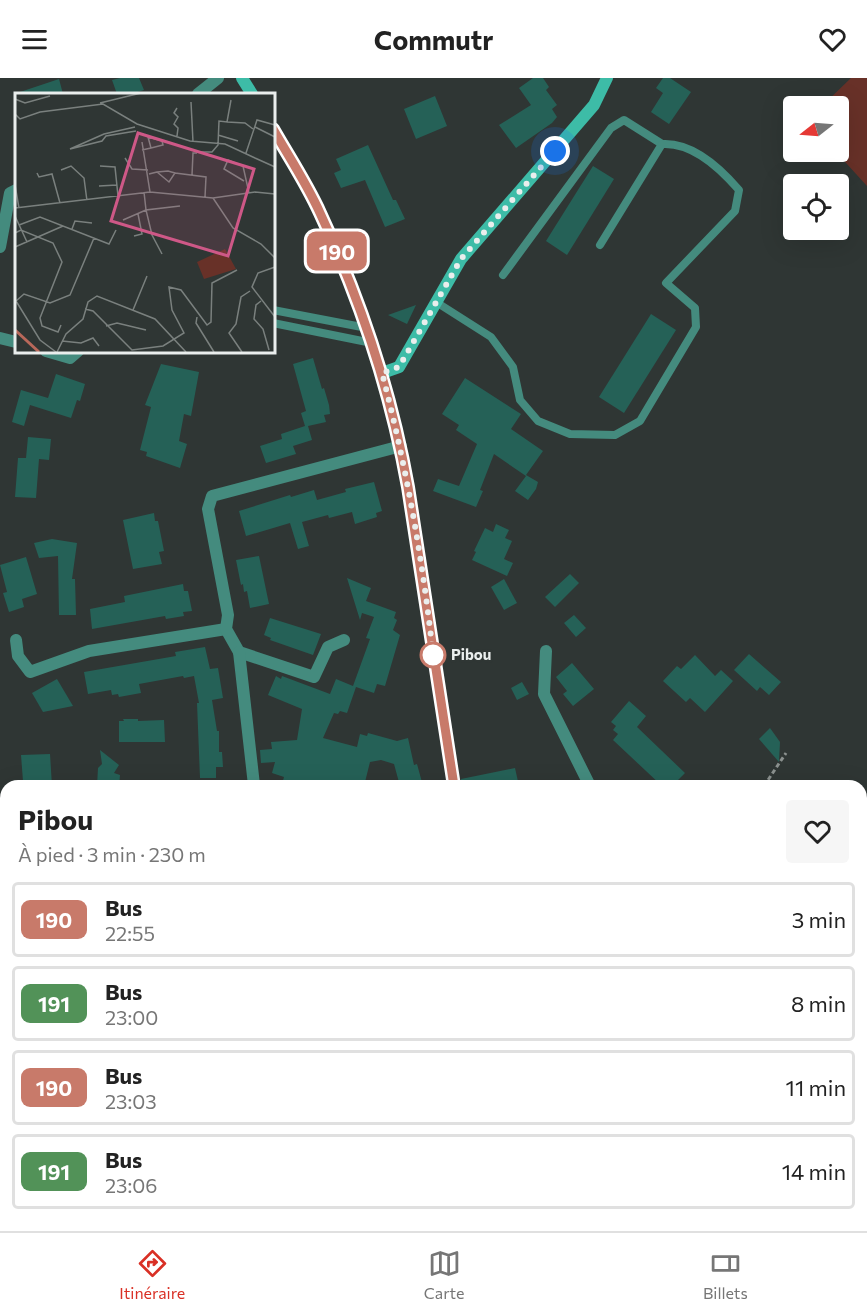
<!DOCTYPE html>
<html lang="fr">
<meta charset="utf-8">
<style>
:root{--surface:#fff;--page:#f6f6f6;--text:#222;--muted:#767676;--line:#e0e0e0;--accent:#d93025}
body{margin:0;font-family:Commissioner,sans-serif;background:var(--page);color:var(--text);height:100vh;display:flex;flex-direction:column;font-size:22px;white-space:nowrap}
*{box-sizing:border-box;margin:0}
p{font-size:20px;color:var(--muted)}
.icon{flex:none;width:33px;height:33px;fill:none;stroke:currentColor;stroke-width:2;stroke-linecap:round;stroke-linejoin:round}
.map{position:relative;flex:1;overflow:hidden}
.side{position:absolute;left:0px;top:702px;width:867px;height:452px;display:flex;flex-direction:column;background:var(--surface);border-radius:18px 18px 0 0;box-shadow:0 6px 24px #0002}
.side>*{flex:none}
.badge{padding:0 12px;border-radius:9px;font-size:21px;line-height:39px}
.needle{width:39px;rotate:253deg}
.fabs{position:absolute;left:783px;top:18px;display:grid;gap:12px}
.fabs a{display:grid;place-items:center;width:66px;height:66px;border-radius:6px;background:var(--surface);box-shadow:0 6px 24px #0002;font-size:30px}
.you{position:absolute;width:30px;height:30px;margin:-15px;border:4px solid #fff;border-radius:50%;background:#1a73e8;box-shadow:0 0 0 9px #1a73e833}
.map>.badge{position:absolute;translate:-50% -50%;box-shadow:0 0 0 3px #fff}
.round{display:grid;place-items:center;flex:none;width:63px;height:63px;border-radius:6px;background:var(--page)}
.overview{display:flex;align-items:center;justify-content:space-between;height:102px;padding:0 18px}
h1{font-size:28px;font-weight:700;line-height:45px}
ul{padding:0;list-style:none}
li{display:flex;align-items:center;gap:18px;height:75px;margin:0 12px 9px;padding:0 6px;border:3px solid var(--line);border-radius:6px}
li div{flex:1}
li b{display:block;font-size:22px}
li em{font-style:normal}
li .badge{min-width:66px;font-weight:700;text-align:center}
header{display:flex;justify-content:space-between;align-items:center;height:78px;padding:0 18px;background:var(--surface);font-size:27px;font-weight:700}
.tab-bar{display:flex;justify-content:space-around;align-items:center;height:84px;border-top:2px solid var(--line);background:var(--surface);font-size:16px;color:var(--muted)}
.tab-bar a{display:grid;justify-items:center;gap:3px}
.tab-bar .selected{color:var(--accent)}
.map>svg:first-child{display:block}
.green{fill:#683128}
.building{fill:#256157}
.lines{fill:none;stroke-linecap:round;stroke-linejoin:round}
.path{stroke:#8b918f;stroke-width:3;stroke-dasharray:4.5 3;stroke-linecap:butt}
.lane{stroke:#448b7e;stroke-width:8}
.street{stroke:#448b7e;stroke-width:12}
.secondary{stroke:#3dbca7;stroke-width:12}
.line-casing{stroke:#fff;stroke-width:14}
.line{stroke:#c87a6a;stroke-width:9}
.walk{stroke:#eaeeed;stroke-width:6;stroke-dasharray:0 10.8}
.stop-dot{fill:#fff;stroke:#c87a6a;stroke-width:3}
.labels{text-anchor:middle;stroke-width:4.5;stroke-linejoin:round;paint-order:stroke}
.stop-label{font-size:15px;font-weight:bold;fill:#eaeeed;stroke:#2f3634;text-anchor:start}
.inset-river{fill:none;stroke:#b9685a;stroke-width:3}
.inset-road{fill:none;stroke:#7a807e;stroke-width:1.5}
.view{fill:#ce5887;fill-opacity:0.15;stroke:#ce5887;stroke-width:3}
.inset-edge{fill:none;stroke:#eaeeed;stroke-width:3}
</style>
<header><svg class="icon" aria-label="menu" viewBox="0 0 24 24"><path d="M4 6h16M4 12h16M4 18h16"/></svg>Commutr<svg class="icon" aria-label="heart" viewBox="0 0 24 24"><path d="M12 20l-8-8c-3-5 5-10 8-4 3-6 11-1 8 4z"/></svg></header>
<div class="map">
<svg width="867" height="1153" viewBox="0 0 867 1153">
<rect width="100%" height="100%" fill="#2f3634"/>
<path class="green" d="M851 0H867V108L836 74H838V28H822Z"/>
<g class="building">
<path d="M120 0H139L144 12 131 16H117L112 2Z"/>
<path d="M533 0H543L549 9 546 12 557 27 552 31 557 39 552 45 516 70 499 47 531 27 519 10Z"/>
<path d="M663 0H670L691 14 669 46 651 34 663 15 656 10Z"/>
<path d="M59 1 63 16H20V14Z"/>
<path d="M435 18 447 48 416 61 404 31Z"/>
<path d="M368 67 393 122H396L405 141 385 149 365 102 341 110 334 95 341 92 336 81Z"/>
<path d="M593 88 614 101 567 177 546 163Z"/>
<path d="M416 227 407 246 388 237Z"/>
<path d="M651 236 676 252 624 335 599 319Z"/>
<path d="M313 280 322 311 324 310 329 327 330 336 324 337 326 344 308 348 312 362 293 368 296 376 266 385 260 368 282 361 281 356 305 348 301 335 306 333 293 286Z"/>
<path d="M161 286 199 294 191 338 184 336 179 363 187 366 180 390 146 378 147 374 140 372 151 329 145 327Z"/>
<path d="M56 296 85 306 80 323 77 322 71 340 30 327 24 348 12 344 21 312 48 320Z"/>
<path d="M465 300 521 336 511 351 543 373 526 397 538 404 536 411 528 422 515 413 526 398 494 376 480 412 483 413 476 429 433 413 438 401 459 408 477 366 456 352 459 347 442 336Z"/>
<path d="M28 359 51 361 49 382 39 381 36 420 15 419 18 380H26Z"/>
<path d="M374 404 382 433 376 435 377 439 355 446 352 434 329 440 328 437 302 444 309 468 298 471 290 445 246 458 239 433 290 417 291 419 314 412 317 422 346 414 345 411Z"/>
<path d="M154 435 155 443H158L164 473 159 474 162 486 133 491 123 442Z"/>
<path d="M496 446 509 452 505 460 512 463 504 481 513 485 507 498 472 482 476 474 474 473 485 450 493 454Z"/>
<path d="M52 461 77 465 72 501H75L76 537H59L58 478 39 480 34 465Z"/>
<path d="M259 478 269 526 250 530 247 513 244 514 243 506 241 507 236 482Z"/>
<path d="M26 479 37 516 22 521 24 529 9 534 3 515 7 514 0 487Z"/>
<path d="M570 496 579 505 555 529 545 519Z"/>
<path d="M347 500 371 510 366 523 396 534 394 540 397 542 393 552 400 557 385 608 377 606 374 615 356 609 347 635 340 633 338 636 334 635 323 660 357 669 360 656 367 658 368 655 397 663 408 660 414 687 417 686 423 708H400L394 686 381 682 370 684 364 708H291L282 706 284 699 272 695 275 684 261 685 260 672 272 671 271 664 297 662 302 631 268 617 276 598 281 601 282 598 330 616 336 601 353 608 370 561 366 560 374 539 362 535 360 542Z"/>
<path d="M504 501 517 525 504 532 491 509Z"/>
<path d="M183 506 184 513H188L192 533 183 534 184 538 166 541 165 538 92 551 90 531 125 524 124 518Z"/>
<path d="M574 537 586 550 576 559 564 545Z"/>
<path d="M270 540 321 556 313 577 270 562 271 560 264 557Z"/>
<path d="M205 569 210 591 218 590 223 620 212 622 217 653H219V674H222L223 689H216V700H200L197 625H199L194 598 184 600 183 598 139 606 141 615 119 619 118 616 112 617 111 612 88 616 84 594 176 578 175 574Z"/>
<path d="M749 576 781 604 769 617 760 609 757 613 734 592Z"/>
<path d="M695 577 715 598 721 592 733 603 705 634 690 620 686 624 663 603 677 588 681 591Z"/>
<path d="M572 585 594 611 573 628 563 616 567 613 556 599Z"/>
<path d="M57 601 73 628 43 634 32 615Z"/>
<path d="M522 604 529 616 517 622 511 610Z"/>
<path d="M629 623 646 638 637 649 685 695 672 708H662L613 662 618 656 613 652 616 648 611 644Z"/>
<path d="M123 641H138V643L164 642 165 664H119V643H124Z"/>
<path d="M770 650 780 664 779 684 759 661Z"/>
<path d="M100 672 119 687 114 695 120 697 119 708H97L98 690 102 686Z"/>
<path d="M50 676 52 708H27L26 703H23L21 677Z"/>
<path d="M515 690 519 708H462L461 701Z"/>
</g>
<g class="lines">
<g class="path">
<path d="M764 708 786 675"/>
<path d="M861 1125 867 1140"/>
</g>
<g class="lane">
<path d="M503 197 611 50 624 42 662 66"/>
<path d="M436 224 491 259 513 289 520 322 538 343 570 356 615 357 640 343 696 249 695 230 666 205 735 133 739 112C721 91 692 64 662 66L600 167"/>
<path d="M273 232 367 250"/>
<path d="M273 245 372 265"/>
<path d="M149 1148 150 1153"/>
<path d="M498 1148 501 1153"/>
</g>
<g class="street">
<path d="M198 16 218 0"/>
<path d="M0 169 10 115 16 112"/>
<path d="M0 260 16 264"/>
<path d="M46 273 70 280 78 273"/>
<path d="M16 562 18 578 30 594 89 573 226 551"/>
<path d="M344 562 328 569 314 599 239 574 226 551 228 537 208 431 212 418 401 368"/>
<path d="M546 573 544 616 590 708"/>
<path d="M239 574 254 707"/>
<path d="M861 757 867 754"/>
<path d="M861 855 867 851"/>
<path d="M0 1013 6 914"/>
<path d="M0 1043 2 1049 6 1048"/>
<path d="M306 1153 310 1148"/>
</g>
<g class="secondary">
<path d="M242 0 252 16"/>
<path d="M273 51C289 79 307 106 320 135 361 223 391 314 408 409L454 708"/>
<path d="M382 295 399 289 461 181 594 27 607 0"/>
<path d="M0 1133 5 1125"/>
<path d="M628 1148 632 1153"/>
</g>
</g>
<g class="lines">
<g class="line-casing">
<path id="line" d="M273 51C289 79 307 106 320 135 361 223 391 314 408 409L454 708"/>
</g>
<use href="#line" class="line"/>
<path class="walk" d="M433 577C423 483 406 387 382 295L399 289 461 181 555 73"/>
</g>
<circle class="stop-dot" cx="433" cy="577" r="12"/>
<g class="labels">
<g class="stop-label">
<text x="451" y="582">Pibou</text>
</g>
</g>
<g transform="translate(15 15)">
<rect width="260" height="260" fill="#2f3634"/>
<path d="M210 156 221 176 189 186 182 169Z" fill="#683128"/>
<path class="inset-river" d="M0 237 24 259"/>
<path class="inset-road" d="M0 6 10 10 35 3M176 9 178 49M85 10 126 0M0 21 5 26 25 19 88 11 122 31 175 48 210 51 240 65M212 29 230 30 238 36M120 34 89 41 55 56 87 48 91 43 121 38M240 34 260 44M203 42 223 48M162 43 163 35 159 31 163 24 159 20 162 15M127 49 135 99M127 57 136 55 148 52 147 48 133 44 136 55M185 59H197L203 52 204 28 212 29 216 7M231 60 242 27 260 32M110 65 117 76 133 77M240 65 260 74M85 73 100 74 103 103M46 77 56 73 69 85 72 108M22 80 24 84 37 81 45 110M160 80 191 84 190 104M134 81 142 79 153 78 160 80 154 89 142 79M177 82 178 60H182M229 88 209 76 213 67 228 73 234 100M0 92 4 115M84 93 102 92M198 105 218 135 246 151 260 165M0 115 135 99 198 105 240 99 260 101M0 123 12 149M108 127 131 117 129 99M4 132 25 124 94 151 101 137M57 136 60 128 77 130M0 140 6 137 38 150 47 169 25 225 27 233 43 239 46 232M119 143 127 141 123 121M0 154 48 133M147 161 137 142 131 117 165 113M260 174 243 180 237 194 260 224M1 208 9 201 35 210 55 202 79 145M1 208 25 247 41 259M246 208 241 212 239 226 248 236 254 257M70 216 78 218 117 257 148 253 169 240 157 217 154 194 166 197 192 232 196 229 197 190 222 177M118 217 132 183M182 224 181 230 199 259M91 233 102 230 131 237M47 248 66 250 78 245 84 253M42 259 51 241 68 226 73 209 82 203 140 226 171 259M227 259 214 240 221 231 226 204 235 198"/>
<path class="view" d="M123 40 239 76 213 163 96 128Z"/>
<rect width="260" height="260" class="inset-edge"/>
</g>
</svg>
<div class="fabs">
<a><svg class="needle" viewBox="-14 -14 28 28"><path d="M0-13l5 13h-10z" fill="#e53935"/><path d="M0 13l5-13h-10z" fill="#767676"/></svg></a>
<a><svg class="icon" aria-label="locate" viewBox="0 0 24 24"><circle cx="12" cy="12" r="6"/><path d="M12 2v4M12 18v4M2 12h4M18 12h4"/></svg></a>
</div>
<div class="you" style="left:555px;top:73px"></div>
<b class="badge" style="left:337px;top:173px;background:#c87a6a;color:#fff">190</b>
<section class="side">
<div class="overview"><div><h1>Pibou</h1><p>À pied · 3 min · 230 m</p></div><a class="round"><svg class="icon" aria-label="heart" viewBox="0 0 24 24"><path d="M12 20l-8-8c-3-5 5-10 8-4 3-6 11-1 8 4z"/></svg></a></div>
<ul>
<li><span class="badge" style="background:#c87a6a;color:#fff">190</span><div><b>Bus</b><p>22:55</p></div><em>3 min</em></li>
<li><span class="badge" style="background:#529258;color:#fff">191</span><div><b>Bus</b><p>23:00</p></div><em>8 min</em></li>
<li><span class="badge" style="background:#c87a6a;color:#fff">190</span><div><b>Bus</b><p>23:03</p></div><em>11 min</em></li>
<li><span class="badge" style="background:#529258;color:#fff">191</span><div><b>Bus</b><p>23:06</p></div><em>14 min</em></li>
</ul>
</section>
</div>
<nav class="tab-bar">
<a class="selected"><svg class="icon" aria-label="directions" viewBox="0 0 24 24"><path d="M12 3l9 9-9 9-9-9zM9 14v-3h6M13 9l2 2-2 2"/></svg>Itinéraire</a>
<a><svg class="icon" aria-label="map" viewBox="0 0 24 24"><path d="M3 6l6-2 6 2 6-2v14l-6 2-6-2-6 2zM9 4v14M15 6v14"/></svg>Carte</a>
<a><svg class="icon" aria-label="tickets" viewBox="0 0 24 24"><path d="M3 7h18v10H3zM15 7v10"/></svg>Billets</a>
</nav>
